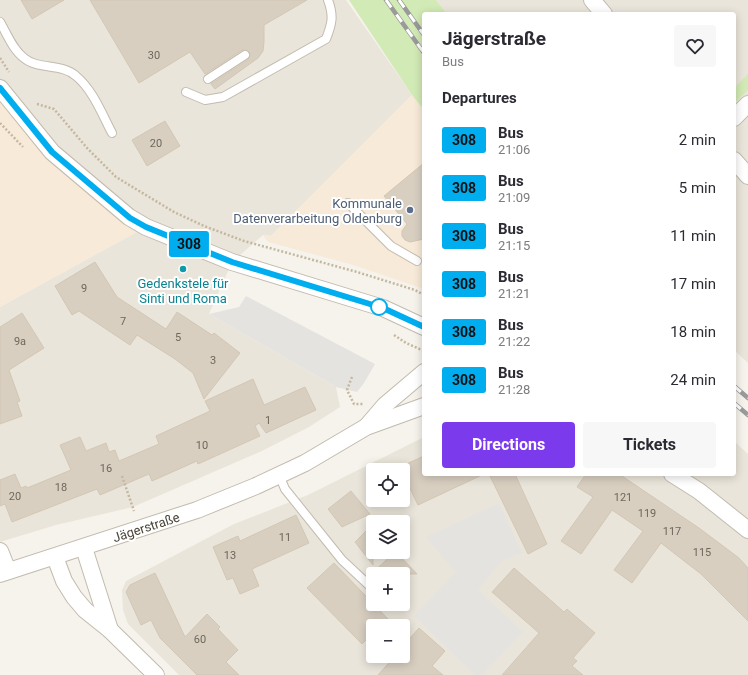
<!DOCTYPE html>
<meta charset="utf-8">
<style>
:root{--surface:#fff;--page:#f7f7f7;--text:#2b2b33;--muted:#7c7c81;--accent:#7c3aed}
body{margin:0;font-family:Roboto,sans-serif;background:var(--page);color:var(--text);height:100vh;display:flex;flex-direction:column;font-size:15px;white-space:nowrap}
*{box-sizing:border-box;margin:0}
p{font-size:13px;color:var(--muted)}
.icon{flex:none;width:22px;height:22px;fill:none;stroke:currentColor;stroke-width:2;stroke-linecap:round;stroke-linejoin:round}
.map{position:relative;flex:1;overflow:hidden}
.side{position:absolute;left:422px;top:12px;width:314px;height:464px;display:flex;flex-direction:column;background:var(--surface);border-radius:4px;box-shadow:0 2px 10px #0003}
.side>*{flex:none}
.badge{padding:0 8px;border-radius:3px;font-size:14px;line-height:26px}
.fabs{position:absolute;left:366px;top:463px;display:grid;gap:8px}
.fabs a{display:grid;place-items:center;width:44px;height:44px;border-radius:4px;background:var(--surface);box-shadow:0 2px 10px #0003;font-size:20px}
.map>.badge{position:absolute;translate:-50% -50%;box-shadow:0 0 0 2px #fff}
h2{padding:0 20px;font-size:15px;line-height:36px}
.round{display:grid;place-items:center;flex:none;width:42px;height:42px;border-radius:4px;background:var(--page)}
.head{display:flex;align-items:center;justify-content:space-between;height:68px;padding:0 20px}
h1{font-size:19px;font-weight:700;line-height:30px}
.action{display:flex;gap:8px;margin-top:auto;padding:8px 20px}
.action a{flex:1;height:46px;border-radius:4px;background:var(--accent);color:#fff;font-size:16px;font-weight:700;line-height:46px;text-align:center}
.action a+a{background:var(--page);color:var(--text)}
ul{padding:0;list-style:none}
li{display:flex;align-items:center;gap:12px;height:48px;padding:0 20px}
li div{flex:1}
li b{display:block;font-size:15px}
li em{font-style:normal}
li .badge{min-width:44px;font-weight:700;text-align:center}
.map>svg:first-child{display:block}
.residential{fill:#eae5da;fill-rule:evenodd}
.commercial{fill:#f7ead8}
.green{fill:#d2eab5}
.parking{fill:#e5e3e0}
.building{fill:#d8cfc1;stroke:#d3c7b4}
.lines{fill:none;stroke-linecap:round;stroke-linejoin:round}
.lane-casing{stroke:#c2bbae;stroke-width:10}
.street-casing{stroke:#c2bbae;stroke-width:18}
.path{stroke:#c4b79f;stroke-width:2.5;stroke-dasharray:2 2;stroke-linecap:butt}
.lane{stroke:#fff;stroke-width:8}
.street{stroke:#fff;stroke-width:16}
.rail-casing{stroke:#9a9a9a;stroke-width:4.5}
.rail{stroke:#fff;stroke-width:3;stroke-dasharray:9;stroke-linecap:butt}
.line-casing{stroke:#fff;stroke-width:9}
.line{stroke:#00aeef;stroke-width:6}
.service-dot{fill:#5c6f8a;stroke:#fff;stroke-width:1.5}
.culture-dot{fill:#0f9aa8;stroke:#fff;stroke-width:1.5}
.stop-dot{fill:#fff;stroke:#00aeef;stroke-width:2}
.labels{text-anchor:middle;stroke-width:4;stroke-linejoin:round;paint-order:stroke}
.number-label{font-size:11px;fill:#6e675b}
.service-label{font-size:13px;fill:#4e5e75;stroke:#fff;text-anchor:end}
.culture-label{font-size:13px;fill:#0d838f;stroke:#fff}
.street-label{font-size:13px;fill:#4b4439;stroke:#fff}
</style>
<div class="map">
<svg width="748" height="675" viewBox="0 0 748 675">
<rect width="100%" height="100%" fill="#f6f3ec"/>
<g class="residential">
<path d="M0 0H346L412 95 271 236 263 235 232 262 209 314 336 387 340 407 309 427 262 451 133 507 56 525 0 542V307L146 227 65 164 0 88Z"/>
<path d="M436 0H748V363L734 350V14H447Z"/>
<path d="M424 437V474H734V441L748 454V675H179L128 624 123 610 122 590 126 581 234 524 308 495ZM373 470H403V500H373ZM373 522H403V552H373ZM373 574H403V604H373ZM373 626H403V656H373Z"/>
</g>
<g class="commercial">
<path d="M0 88 52 152 146 227 0 307Z"/>
<path d="M412 95 424 110V289L350 264 268 242 263 235 271 236Z"/>
</g>
<g class="green">
<path d="M349 0H436L447 14H424V110L412 95Z"/>
<path d="M748 74V90L734 103V88Z"/>
</g>
<g class="parking">
<path d="M246 296 375 364 364 383 357 392 336 387 209 314 239 307Z"/>
<path d="M499 503 522 553 502 561 478 590 523 632 482 675H475L414 616 455 572 426 537Z"/>
</g>
<g class="building">
<path d="M21 0H64L32 19Z"/>
<path d="M90 0H307L264 25V42L263 51 258 58 215 89 211 84 248 60 250 55 249 52 242 50 205 74 190 52 139 83Z"/>
<path d="M165 121 180 146 147 166 132 140Z"/>
<path d="M424 163V239L410 242 405 240 402 236V231L407 224 384 196Z"/>
<path d="M95 262 117 297 166 329 177 312 212 335 214 333 240 353 204 399 193 373 175 359 137 335 130 345 79 311 72 315 55 286Z"/>
<path d="M22 313 44 348 9 370 20 401 17 402 22 416 0 424V327Z"/>
<path d="M253 379 264 405 305 387 316 410 266 433 259 423 255 426 260 436 198 464 197 461 152 481 149 474 100 495 97 489 12 522 5 504 0 506V480L15 474 21 488 26 486 27 488 71 470 60 445 80 437 86 451 106 443 109 452 115 450 119 461 159 444 156 436 210 411 205 401Z"/>
<path d="M424 456V474H484L418 505 403 474 402 466Z"/>
<path d="M489 474H515L547 544 528 554Z"/>
<path d="M586 474H619L699 528 739 558 748 568V621L701 574 661 543 632 583 614 570 643 531 612 510 581 554 561 541 593 497 577 487Z"/>
<path d="M351 491 370 514 342 527 328 509Z"/>
<path d="M296 515 309 543 252 569 259 586 240 594 233 578 227 580 213 547 238 536 240 541Z"/>
<path d="M373 524V565L355 542Z"/>
<path d="M396 552 417 574H371L395 552Z"/>
<path d="M334 563 388 619 381 626H373V633L362 644 307 588Z"/>
<path d="M514 568 564 612 567 609 595 633 573 658 577 661 572 666 583 675H502L539 633 492 592Z"/>
<path d="M155 573 185 637 207 614 220 627 218 629 238 650 226 662 239 675H197L160 638 151 620 141 625 126 592 130 585Z"/>
<path d="M419 628 445 651 432 666 443 675H378L395 656H403V646Z"/>
</g>
<g class="lines">
<g class="lane-casing">
<g id="lane">
<path d="M0 22C7 34 13 50 24 58 38 70 62 63 76 76 93 90 102 114 112 133"/>
<path d="M208 79 245 55"/>
<path d="M186 92 205 100 223 97 326 39C332 24 334 16 328 0"/>
<path d="M348 203 391 246 417 261"/>
<path d="M279 475 285 489 342 560 373 589"/>
<path d="M388 604 389 605"/>
</g>
</g>
<g class="street-casing">
<g id="street">
<path d="M592 0 604 14"/>
<path d="M0 88 52 152 129 217 146 227 232 262 383 308 424 327"/>
<path d="M734 118 748 104"/>
<path d="M734 160 748 176"/>
<path d="M367 426 385 405 424 372"/>
<path d="M672 474 699 491 748 530"/>
<path d="M84 548 110 630"/>
<path d="M0 551 8 571"/>
<path d="M55 557 64 581 74 597 85 610 110 630 156 675"/>
<path d="M0 574 197 510 256 486 305 463 366 427 424 406"/>
</g>
</g>
<g class="path">
<path d="M0 58 9 72"/>
<path d="M37 104 54 109 87 148 116 177 174 212 204 226 244 241 357 272 415 290 424 295"/>
<path d="M0 123 23 147"/>
<path d="M394 335 406 343 424 351"/>
<path d="M352 377 347 390 354 404H363"/>
<path d="M122 476 134 511"/>
</g>
<use href="#lane" class="lane"/>
<use href="#street" class="street"/>
<g class="rail-casing">
<g id="rail">
<path d="M386 0 424 53"/>
<path d="M399 0 424 35"/>
<path d="M734 386 748 398"/>
<path d="M734 403 748 415"/>
</g>
</g>
<use href="#rail" class="rail"/>
</g>
<g class="lines">
<g class="line-casing">
<path id="line" d="M0 88 52 152 130 218 146 227 232 262 383 308 424 327"/>
</g>
<use href="#line" class="line"/>
</g>
<circle class="service-dot" cx="410" cy="210" r="4"/>
<circle class="culture-dot" cx="183" cy="269" r="4"/>
<circle class="stop-dot" cx="379" cy="307" r="8"/>
<g class="labels">
<g class="number-label">
<text x="154" y="59">30</text>
<text x="156" y="147">20</text>
<text x="84" y="292">9</text>
<text x="123" y="325">7</text>
<text x="178" y="341">5</text>
<text x="20" y="345">9a</text>
<text x="213" y="364">3</text>
<text x="268" y="424">1</text>
<text x="202" y="449">10</text>
<text x="106" y="472">16</text>
<text x="61" y="491">18</text>
<text x="15" y="500">20</text>
<text x="623" y="501">121</text>
<text x="647" y="517">119</text>
<text x="672" y="535">117</text>
<text x="285" y="541">11</text>
<text x="702" y="556">115</text>
<text x="230" y="559">13</text>
<text x="200" y="643">60</text>
</g>
<g class="service-label">
<text x="402" y="208">Kommunale<tspan x="402" dy="15">Datenverarbeitung Oldenburg</tspan></text>
</g>
<g class="culture-label">
<text x="183" y="288">Gedenkstele für<tspan x="183" dy="15">Sinti und Roma</tspan></text>
</g>
<g class="street-label">
<text transform="translate(146 527) rotate(-18)" y="5">Jägerstraße</text>
</g>
</g>
</svg>
<div class="fabs">
<a><svg class="icon" aria-label="locate" viewBox="0 0 24 24"><circle cx="12" cy="12" r="6"/><path d="M12 2v4M12 18v4M2 12h4M18 12h4"/></svg></a>
<a><svg class="icon" aria-label="layers" viewBox="0 0 24 24"><path d="M12 4l9 5-9 5-9-5zM3 14l9 5 9-5"/></svg></a>
<a>+</a>
<a>−</a>
</div>
<b class="badge" style="left:189px;top:244px;background:#00aeef;color:#111">308</b>
<section class="side">
<div class="head"><div><h1>Jägerstraße</h1><p>Bus</p></div><a class="round"><svg class="icon" aria-label="heart" viewBox="0 0 24 24"><path d="M12 20l-8-8c-3-5 5-10 8-4 3-6 11-1 8 4z"/></svg></a></div>
<h2>Departures</h2>
<ul>
<li><span class="badge" style="background:#00aeef;color:#111">308</span><div><b>Bus</b><p>21:06</p></div><em>2 min</em></li>
<li><span class="badge" style="background:#00aeef;color:#111">308</span><div><b>Bus</b><p>21:09</p></div><em>5 min</em></li>
<li><span class="badge" style="background:#00aeef;color:#111">308</span><div><b>Bus</b><p>21:15</p></div><em>11 min</em></li>
<li><span class="badge" style="background:#00aeef;color:#111">308</span><div><b>Bus</b><p>21:21</p></div><em>17 min</em></li>
<li><span class="badge" style="background:#00aeef;color:#111">308</span><div><b>Bus</b><p>21:22</p></div><em>18 min</em></li>
<li><span class="badge" style="background:#00aeef;color:#111">308</span><div><b>Bus</b><p>21:28</p></div><em>24 min</em></li>
</ul>
<div class="action"><a>Directions</a><a>Tickets</a></div>
</section>
</div>
